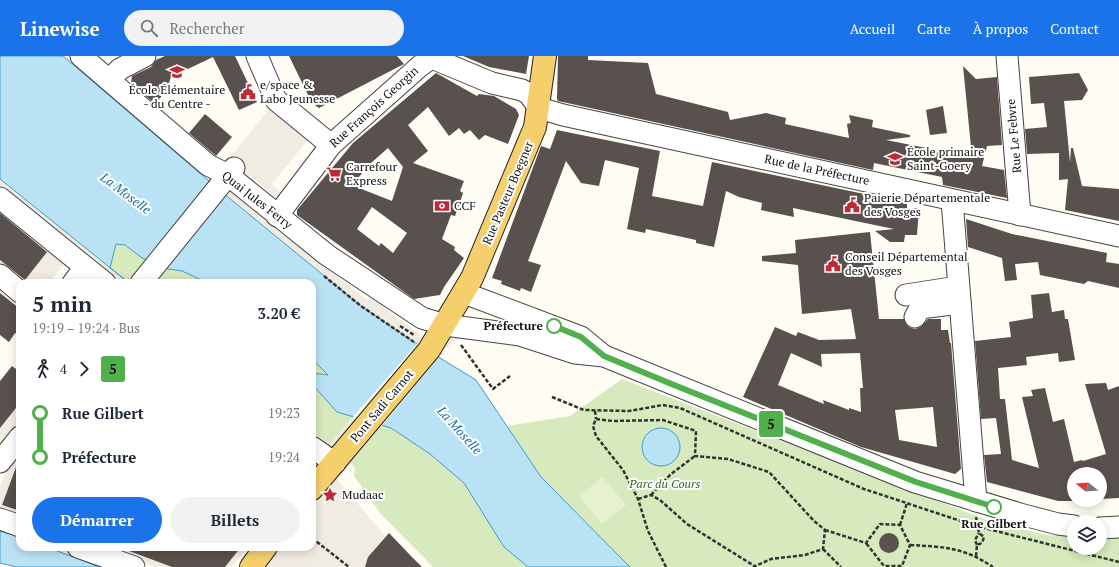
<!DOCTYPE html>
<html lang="fr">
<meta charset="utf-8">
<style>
:root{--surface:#fff;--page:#f2f2f3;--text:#1f2937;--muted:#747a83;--accent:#1a73e8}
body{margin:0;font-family:"PT Serif",serif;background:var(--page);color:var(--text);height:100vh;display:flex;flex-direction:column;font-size:15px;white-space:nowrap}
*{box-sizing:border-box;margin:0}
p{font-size:13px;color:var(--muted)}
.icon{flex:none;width:22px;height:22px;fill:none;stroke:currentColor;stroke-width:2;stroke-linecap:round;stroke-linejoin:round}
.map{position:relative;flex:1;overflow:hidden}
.details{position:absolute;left:16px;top:223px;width:300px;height:272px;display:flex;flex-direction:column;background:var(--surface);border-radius:12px;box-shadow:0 2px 10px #0003}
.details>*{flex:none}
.badge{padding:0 8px;border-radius:3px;font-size:14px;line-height:26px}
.needle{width:26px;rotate:287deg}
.tools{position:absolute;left:1067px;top:411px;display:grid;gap:8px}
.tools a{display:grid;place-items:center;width:40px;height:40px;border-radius:50%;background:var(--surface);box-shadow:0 2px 10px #0003;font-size:20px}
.map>.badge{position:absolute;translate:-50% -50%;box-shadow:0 0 0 2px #fff}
.legs{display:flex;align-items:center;gap:6px;height:44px;padding:0 16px;font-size:13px}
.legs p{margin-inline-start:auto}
.head{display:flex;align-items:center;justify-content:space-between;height:68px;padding:0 16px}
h1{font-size:22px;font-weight:600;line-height:30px}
.action{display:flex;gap:8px;margin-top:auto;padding:8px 16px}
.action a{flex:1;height:46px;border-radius:24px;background:var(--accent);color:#fff;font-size:16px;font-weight:600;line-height:46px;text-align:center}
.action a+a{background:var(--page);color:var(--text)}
ul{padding:0 16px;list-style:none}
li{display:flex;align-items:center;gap:14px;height:44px;font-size:15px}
li i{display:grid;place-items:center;width:6px;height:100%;margin:0 5px;background:currentColor}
li i::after{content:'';width:10px;height:10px;margin:-5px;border:3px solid;border-radius:50%;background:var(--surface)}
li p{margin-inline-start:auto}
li:first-child i{background:linear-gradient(#0000 50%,currentColor 0)}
li:last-child i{background:linear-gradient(currentColor 50%,#0000 0)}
header{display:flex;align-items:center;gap:24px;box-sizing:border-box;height:56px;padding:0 20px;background:var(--accent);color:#fff}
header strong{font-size:19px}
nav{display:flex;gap:22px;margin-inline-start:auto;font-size:14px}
.search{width:280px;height:36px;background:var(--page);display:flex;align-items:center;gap:10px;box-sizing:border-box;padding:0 14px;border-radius:22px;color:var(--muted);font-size:15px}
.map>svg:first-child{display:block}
.green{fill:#d6eabd}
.pitch{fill:#e7f1cf}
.plaza{fill:#f0ece2}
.water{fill:#bae2f5;stroke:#429acb}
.pier{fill:#fffcf4}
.building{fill:#59514d;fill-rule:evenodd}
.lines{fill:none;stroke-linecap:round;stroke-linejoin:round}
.minor-casing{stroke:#444;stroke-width:23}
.major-casing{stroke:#222;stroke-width:24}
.path{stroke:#333;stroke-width:2.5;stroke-dasharray:4 2;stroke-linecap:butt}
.minor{stroke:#fff;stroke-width:21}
.major{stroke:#f6cf6d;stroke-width:22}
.line-1-casing{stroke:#fff;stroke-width:9}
.line-1{stroke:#50b04b;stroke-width:6}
.stop-1-dot{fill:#fff;stroke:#50b04b;stroke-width:2}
.labels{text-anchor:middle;stroke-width:4;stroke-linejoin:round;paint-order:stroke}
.poi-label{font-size:12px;fill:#111;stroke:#fff;text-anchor:start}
.street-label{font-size:12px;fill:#111;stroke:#fff}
.stop-label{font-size:12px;font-weight:bold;fill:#111;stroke:#fff;text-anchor:end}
.park-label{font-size:12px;font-style:italic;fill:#336921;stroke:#fff}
.water-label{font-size:13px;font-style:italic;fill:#1a6ca2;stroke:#fff}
</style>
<header>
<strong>Linewise</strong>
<div class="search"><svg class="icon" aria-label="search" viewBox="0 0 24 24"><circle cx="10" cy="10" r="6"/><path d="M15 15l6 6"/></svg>Rechercher</div>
<nav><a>Accueil</a><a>Carte</a><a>À propos</a><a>Contact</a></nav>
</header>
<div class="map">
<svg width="1119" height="511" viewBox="0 0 1119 511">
<rect width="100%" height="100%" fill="#fffcf4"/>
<g class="green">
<path d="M116 188 125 189 142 202 168 213 182 215 208 227H129L110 212Z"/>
<path d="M312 303 329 319 312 317Z"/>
<path d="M622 323 984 463 1046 479 1074 480V492H1100V481L1119 482V511H630L541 421 507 370 570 360Z"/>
<path d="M312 328 337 356 391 372 430 398 464 427 504 491 528 511H433L380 457 354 420 355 412 351 407 312 375Z"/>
</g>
<path class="pitch" d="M603 421 626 449 602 468 579 440Z"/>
<g class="plaza">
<path d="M63 0H70L203 115 279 169 276 173 367 244 371 239 383 251 419 278 422 282V287L334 393 312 383V375L329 389 416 287 361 250 223 137Z"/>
<path d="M273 48 312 79 272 128 284 139 279 143 252 121 225 108Z"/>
<path d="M0 123 129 227H110L0 132Z"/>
<path d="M50 192 73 206V216L63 209 49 227H20L0 211V204L25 223Z"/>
<path d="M0 231 20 248V253L0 237Z"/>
<path d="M457 279 462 281 451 287 337 423 385 480 370 499 365 511H258L275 491H312V447L451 282Z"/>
<path d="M20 347V364L0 390V372Z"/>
<path d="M20 394V407L15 412 2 449 20 455V462L0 455V430L10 406Z"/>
<path d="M47 491H56L111 511H99Z"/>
<path d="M100 491H117L172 511H155Z"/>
<path d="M241 491H249L231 511H225Z"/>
</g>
<g class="water">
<path d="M0 0H63L223 137 361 250 417 288 476 324 541 421 630 511H528L504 491 464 427 430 398 391 372 337 356 312 328V317L328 319 312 303V227H208L182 215 168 213 142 202 125 189 116 188 110 212 129 227 0 123Z"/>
<circle cx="661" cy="391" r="19"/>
<path d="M0 475 20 481V491H47L99 511H17L0 507Z"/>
</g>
<path class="pier" d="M420 287 440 300 381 371 352 362 417 288Z"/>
<g class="building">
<path d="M165 0H235L257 46 239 54 213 1 171 21 166 35 155 48 131 27 132 20 151 11 156 4Z"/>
<path d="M289 0H397L404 8 319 52 312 47Z"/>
<path d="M463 0H529L526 18 489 11Z"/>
<path d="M558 0H588V4L648 7 656 38 728 56 730 64 766 57 786 62 785 68 849 82 847 68 851 67 849 59 873 64 872 71 910 79V81L886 84 972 101 963 10 976 23 997 21 1002 89 987 90 982 110 1004 114 1007 142 943 129 942 121 874 107 873 114 558 45 557 43Z"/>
<path d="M436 17 477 40 479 38 494 40 516 53 519 59 508 88 485 79 479 84 470 74 464 78 459 72 449 80 428 51 408 69 428 95 413 107 464 125 460 135 463 137 458 152 455 160 451 159 442 183 455 191 454 194 464 202 444 231 440 239 414 243 297 159V154L353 87ZM388 92 403 111 392 145 359 132 363 126 358 122 371 107ZM372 151 407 177 393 197 381 187 379 190 357 173Z"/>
<path d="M1079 17 1088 34 1082 44 1064 45 1070 106 1071 92H1073L1082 130 1119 133V165L1065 154 1068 123 1059 124V97L1027 98 1025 73 1047 71 1044 47 1031 48 1029 21Z"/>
<path d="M943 50 947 77 930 79 926 54Z"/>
<path d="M205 58 232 81 216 100 189 77Z"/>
<path d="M557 74 660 95 652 140 703 150 712 106 907 147V152H919L917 179H905L904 186H890L875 175 894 173 793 152 794 161 761 154 762 147 739 141 726 135 714 191 696 187V184L646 173 645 177 627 173 639 112 605 104 599 130 581 127 566 105 528 205 541 209 531 236 521 232 520 235 501 228 502 225 492 222 541 90 550 93Z"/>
<path d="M0 157 47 196 25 224 0 204Z"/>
<path d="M966 163 1012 178 1107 197 1106 206 1119 208V232L1088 225 1084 228 1040 219 1038 206 1015 208 1017 224 1005 225 1002 202 968 191Z"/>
<path d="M870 176 879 263H904L909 271 915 273 921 271 928 263H941V274H948L950 287H951L961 413 955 418 861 391 743 341 775 271 796 280 798 276 819 284 856 283 851 253 802 258 798 209 762 205V200L796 197 795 184ZM791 297 822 311 821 298 860 297 863 332H860L861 356 849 352V354L823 344 824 348 778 329ZM933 351 937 391 899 384 895 354Z"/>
<path d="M0 237 20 253V281L15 277 9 286 0 279Z"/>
<path d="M1049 237 1052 256 1064 254 1065 263H1068L1075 304 1059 306 1058 297 1026 301 1027 309 998 312 1000 343H1005L1012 404 1039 412 1022 341 1033 340 1031 334 1045 332 1053 366 1064 363 1074 406 1082 404 1083 405 1106 398 1085 328 1106 327 1108 334 1119 330V442L1100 443V418H1074V445H1058L987 426 984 399 1001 398 996 362 981 363 975 285 1011 281 1009 266 1033 262 1031 239Z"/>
<path d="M12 310 20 316V347L0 372V325Z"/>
<path d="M19 403H20V455L2 449Z"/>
<circle cx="889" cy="487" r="10"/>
<path d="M389 477 411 500 422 511H365L368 501Z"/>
<path d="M121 491H241L225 511H172L121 492Z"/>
</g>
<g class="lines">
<g class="minor-casing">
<g id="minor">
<path d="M81 0 208 109 228 119 327 199 422 262 445 269 520 279 575 297 604 300 915 426 1020 458 1058 468 1074 470"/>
<path d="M257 0 276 44 331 89"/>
<path d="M427 0 492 27 522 34 529 38 539 52 563 59 1119 180"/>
<path d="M1007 0 1020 159"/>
<path d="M109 24 120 13 145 0"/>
<path d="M0 142 105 227"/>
<path d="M952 144 976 445"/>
<path d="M277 160 331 89 420 10 434 0"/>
<path d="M0 219 20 236"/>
<path d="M73 227 85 211"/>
<path d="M141 227 234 112"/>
<path d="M464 237 581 281 604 300"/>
<path d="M906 239 958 231"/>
<path d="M915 261 920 252 960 247"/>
<path d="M312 391 335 407"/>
<path d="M0 406 20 381"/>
<path d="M0 463 20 470"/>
<path d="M1100 472 1119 471"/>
<path d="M78 491 134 511"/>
</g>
</g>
<g class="major-casing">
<g id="major">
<path d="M312 433 429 294 472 222 535 71 545 0"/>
<path d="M251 511 266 491"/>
</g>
</g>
<g class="path">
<path d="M324 220 361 250 414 286"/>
<path d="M400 270 414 279"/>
<path d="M461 289 493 333 510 320"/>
<path d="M552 341 584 354 629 355 663 349 680 352 864 433 976 470 1119 506"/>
<path d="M595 355 596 363"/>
<path d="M651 439 671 418 695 400"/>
<path d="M638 443 651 439 660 444 687 468 756 511"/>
<path d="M900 469 907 447"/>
<path d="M825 474 866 487 880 468 900 469 910 489 902 510H884L866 487"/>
<path d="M312 482 349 511"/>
<path d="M910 489C945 491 963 491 993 511"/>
<path d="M977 489 975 484 979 477"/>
<path d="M823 493 841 511"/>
<path d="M976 500 977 489 982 487 984 481 979 477 976 461"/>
<path d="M666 511 648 475 638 443 623 414 596 380 593 370 596 363 613 365 663 364 696 375 695 400 728 403 769 416 814 465 825 474 823 493 805 499 771 503 753 511"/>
</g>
<use href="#minor" class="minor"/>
<use href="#major" class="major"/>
</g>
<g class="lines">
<g class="line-1-casing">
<path id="line-1" d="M554 270 581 281 604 300 674 329 916 426 994 451"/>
</g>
<use href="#line-1" class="line-1"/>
</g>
<defs>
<g id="school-bare" transform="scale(1.2)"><path d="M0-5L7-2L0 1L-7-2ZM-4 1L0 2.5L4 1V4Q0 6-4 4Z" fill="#c02a37" stroke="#fff" stroke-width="2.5" paint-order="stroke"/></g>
<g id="civic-bare" transform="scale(1.2)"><path d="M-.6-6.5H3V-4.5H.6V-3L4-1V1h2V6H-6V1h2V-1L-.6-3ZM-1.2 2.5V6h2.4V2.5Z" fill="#c02a37" stroke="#fff" stroke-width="2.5" paint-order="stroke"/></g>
<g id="supermarket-bare" transform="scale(1.2)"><path d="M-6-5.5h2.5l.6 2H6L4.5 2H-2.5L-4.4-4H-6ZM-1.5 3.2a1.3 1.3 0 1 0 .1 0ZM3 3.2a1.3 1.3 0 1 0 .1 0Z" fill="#c02a37" stroke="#fff" stroke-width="2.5" paint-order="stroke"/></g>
<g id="bank-bare" transform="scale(1.2)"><path d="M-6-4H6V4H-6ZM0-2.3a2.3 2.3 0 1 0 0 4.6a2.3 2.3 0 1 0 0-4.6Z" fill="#c02a37" stroke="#fff" stroke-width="2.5" paint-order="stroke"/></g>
<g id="sight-bare" transform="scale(1.2)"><path d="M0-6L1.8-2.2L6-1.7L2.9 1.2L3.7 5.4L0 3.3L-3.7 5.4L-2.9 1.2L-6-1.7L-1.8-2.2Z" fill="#c02a37" stroke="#fff" stroke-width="2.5" paint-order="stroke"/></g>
</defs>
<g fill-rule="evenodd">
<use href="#school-bare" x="177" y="16"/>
<use href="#civic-bare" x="248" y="36"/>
<use href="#school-bare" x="895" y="103"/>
<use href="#supermarket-bare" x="334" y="118"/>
<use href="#civic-bare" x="852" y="149"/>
<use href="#bank-bare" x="442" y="150"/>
<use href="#civic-bare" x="833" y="208"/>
<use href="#sight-bare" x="330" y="439"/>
</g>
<g class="stop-1-dot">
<circle cx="554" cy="270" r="7"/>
<circle cx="994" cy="451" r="7"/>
</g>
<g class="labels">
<g class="poi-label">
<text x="260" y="33">e/space &amp;<tspan x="260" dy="14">Labo Jeunesse</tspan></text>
<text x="177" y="38" text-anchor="middle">École Élémentaire<tspan x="177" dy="14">- du Centre -</tspan></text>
<text x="907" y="100">École primaire<tspan x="907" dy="14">Saint-Goery</tspan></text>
<text x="346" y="115">Carrefour<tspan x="346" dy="14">Express</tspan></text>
<text x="864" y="146">Paierie Départementale<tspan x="864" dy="14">des Vosges</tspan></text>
<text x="454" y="154">CCF</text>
<text x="845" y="205">Conseil Départemental<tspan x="845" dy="14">des Vosges</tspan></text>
<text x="342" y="443">Mudaac</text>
</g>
<g class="street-label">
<text transform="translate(374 51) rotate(-42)" y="4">Rue François Georgin</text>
<text transform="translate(1014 80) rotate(-95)" y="4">Rue Le Febvre</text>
<text transform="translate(817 114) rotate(12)" y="4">Rue de la Préfecture</text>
<text transform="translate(508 137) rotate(-67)" y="4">Rue Pasteur Boegner</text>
<text transform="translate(257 144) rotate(38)" y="4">Quai Jules Ferry</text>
<text transform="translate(382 350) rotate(-50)" y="4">Pont Sadi Carnot</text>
</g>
<g class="stop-label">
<text x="543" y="274">Préfecture</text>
<text x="994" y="472" text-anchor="middle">Rue Gilbert</text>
</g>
<g class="park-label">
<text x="665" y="432">Parc du Cours</text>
</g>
<g class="water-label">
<text transform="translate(126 137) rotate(37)" y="5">La Moselle</text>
<text transform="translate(460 374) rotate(48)" y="5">La Moselle</text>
</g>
</g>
</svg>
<div class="tools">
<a><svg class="needle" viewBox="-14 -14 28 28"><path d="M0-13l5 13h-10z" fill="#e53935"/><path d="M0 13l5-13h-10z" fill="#747a83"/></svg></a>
<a><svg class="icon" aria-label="layers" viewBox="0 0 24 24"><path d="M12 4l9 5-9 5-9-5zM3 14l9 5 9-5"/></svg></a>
</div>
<b class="badge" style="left:771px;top:368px;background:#50b04b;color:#111">5</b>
<section class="details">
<div class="head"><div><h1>5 min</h1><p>19:19 – 19:24 · Bus</p></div><b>3.20 €</b></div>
<div class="legs"><svg class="icon" aria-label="walk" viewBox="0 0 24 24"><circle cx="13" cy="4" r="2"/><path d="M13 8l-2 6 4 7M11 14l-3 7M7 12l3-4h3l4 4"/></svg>4<svg class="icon" aria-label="forward" viewBox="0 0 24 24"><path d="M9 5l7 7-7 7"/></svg><b class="badge" style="background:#50b04b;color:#111">5</b></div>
<ul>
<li><i style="color:#50b04b"></i><b>Rue Gilbert</b><p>19:23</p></li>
<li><i style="color:#50b04b"></i><b>Préfecture</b><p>19:24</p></li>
</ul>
<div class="action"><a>Démarrer</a><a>Billets</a></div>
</section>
</div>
